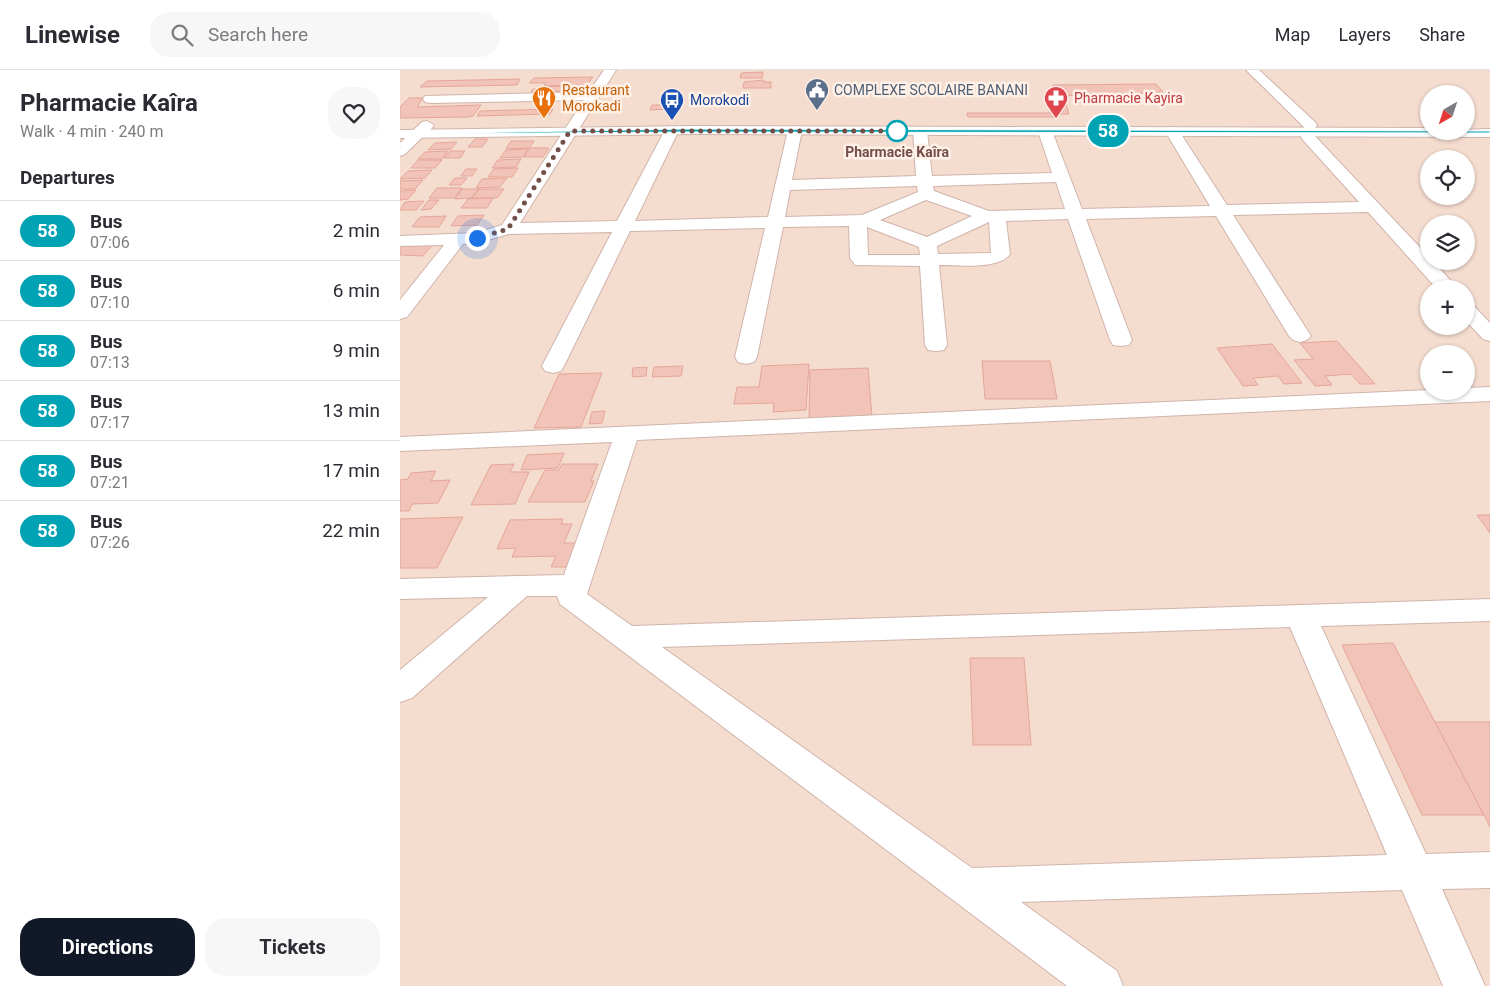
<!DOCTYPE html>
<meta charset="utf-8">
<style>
:root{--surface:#fff;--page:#f7f7f7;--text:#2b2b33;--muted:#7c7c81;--line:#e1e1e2;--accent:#111827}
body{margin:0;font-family:Roboto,sans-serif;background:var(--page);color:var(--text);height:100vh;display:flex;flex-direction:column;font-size:19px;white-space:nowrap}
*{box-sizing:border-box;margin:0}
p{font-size:16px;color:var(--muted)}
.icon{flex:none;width:28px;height:28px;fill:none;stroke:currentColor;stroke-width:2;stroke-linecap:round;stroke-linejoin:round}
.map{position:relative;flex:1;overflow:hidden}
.side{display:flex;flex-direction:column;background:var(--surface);width:400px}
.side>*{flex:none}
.badge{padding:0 10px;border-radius:16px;font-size:18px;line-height:32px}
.needle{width:32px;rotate:219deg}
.fabs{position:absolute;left:1020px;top:15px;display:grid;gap:10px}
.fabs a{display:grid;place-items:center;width:55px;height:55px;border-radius:50%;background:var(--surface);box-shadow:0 1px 4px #0004;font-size:25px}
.you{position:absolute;width:25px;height:25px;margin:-12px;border:4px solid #fff;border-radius:50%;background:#1a73e8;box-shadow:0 0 0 8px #1a73e833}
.map>.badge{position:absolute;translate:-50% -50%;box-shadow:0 0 0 2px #fff}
h2{padding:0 20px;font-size:19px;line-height:45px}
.round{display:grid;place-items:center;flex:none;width:52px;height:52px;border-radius:20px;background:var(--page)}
.headline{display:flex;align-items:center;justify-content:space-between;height:85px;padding:0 20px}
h1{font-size:24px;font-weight:700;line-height:38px}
.cta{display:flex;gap:10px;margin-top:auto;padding:10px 20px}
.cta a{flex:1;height:58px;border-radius:20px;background:var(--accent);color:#fff;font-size:20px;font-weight:700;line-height:58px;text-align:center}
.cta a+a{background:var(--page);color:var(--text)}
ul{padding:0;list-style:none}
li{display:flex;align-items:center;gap:15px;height:60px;padding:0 20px;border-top:1px solid var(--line)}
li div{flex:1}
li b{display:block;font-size:19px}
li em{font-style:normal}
li .badge{min-width:55px;font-weight:700;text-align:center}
header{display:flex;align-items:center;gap:30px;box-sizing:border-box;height:70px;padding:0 25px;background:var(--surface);border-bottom:1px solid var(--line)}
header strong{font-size:24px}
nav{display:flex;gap:28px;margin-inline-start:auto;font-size:18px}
.search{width:350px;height:45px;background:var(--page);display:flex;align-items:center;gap:12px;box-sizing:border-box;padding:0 18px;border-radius:20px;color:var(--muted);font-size:19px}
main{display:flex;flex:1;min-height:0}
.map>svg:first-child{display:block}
.residential{fill:#f4dccf;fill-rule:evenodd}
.building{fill:#f2c3b8;stroke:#e5a698}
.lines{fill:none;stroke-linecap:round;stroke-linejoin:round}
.minor-casing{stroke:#d0b4ab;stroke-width:2}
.tertiary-casing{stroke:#d0b4ab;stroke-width:2}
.minor{fill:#fff;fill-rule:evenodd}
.tertiary{fill:#fff;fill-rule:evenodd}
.line{fill:#00a3b4;stroke:#fff}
.walk{stroke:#744e48;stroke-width:5;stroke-dasharray:0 9}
.stop-dot{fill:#fff;stroke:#00a3b4;stroke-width:2.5}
.labels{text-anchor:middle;stroke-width:5;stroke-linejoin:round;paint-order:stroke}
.far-food-label{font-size:14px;fill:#c56008;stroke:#fff1e7;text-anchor:start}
.far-service-label{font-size:14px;fill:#4e5e75;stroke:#fff1e7;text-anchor:start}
.far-health-label{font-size:14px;fill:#be3a42;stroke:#fff1e7;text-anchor:start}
.far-transit-label{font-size:14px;fill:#164399;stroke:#fff1e7;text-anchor:start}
.far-stop-label{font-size:14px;font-weight:bold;fill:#744e48;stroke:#fff1e7}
</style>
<header>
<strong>Linewise</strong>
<div class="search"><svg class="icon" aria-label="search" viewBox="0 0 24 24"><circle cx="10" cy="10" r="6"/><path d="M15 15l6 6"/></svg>Search here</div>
<nav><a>Map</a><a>Layers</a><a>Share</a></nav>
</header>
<main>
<section class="side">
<div class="headline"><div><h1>Pharmacie Kaîra</h1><p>Walk · 4 min · 240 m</p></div><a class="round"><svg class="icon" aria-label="heart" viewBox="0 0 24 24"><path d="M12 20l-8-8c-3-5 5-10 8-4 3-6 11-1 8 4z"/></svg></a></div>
<h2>Departures</h2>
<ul>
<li><span class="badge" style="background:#00a3b4;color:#fff">58</span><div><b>Bus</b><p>07:06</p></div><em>2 min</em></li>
<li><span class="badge" style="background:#00a3b4;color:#fff">58</span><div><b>Bus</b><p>07:10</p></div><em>6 min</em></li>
<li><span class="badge" style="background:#00a3b4;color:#fff">58</span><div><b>Bus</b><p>07:13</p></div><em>9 min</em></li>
<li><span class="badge" style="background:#00a3b4;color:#fff">58</span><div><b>Bus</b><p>07:17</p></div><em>13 min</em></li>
<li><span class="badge" style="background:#00a3b4;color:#fff">58</span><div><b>Bus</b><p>07:21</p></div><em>17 min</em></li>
<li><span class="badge" style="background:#00a3b4;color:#fff">58</span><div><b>Bus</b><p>07:26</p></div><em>22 min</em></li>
</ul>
<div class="cta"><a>Directions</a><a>Tickets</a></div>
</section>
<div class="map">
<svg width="1090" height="916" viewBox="0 0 1090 916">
<rect width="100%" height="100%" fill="#fcece1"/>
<path class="residential" d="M0 0H1090V916H0ZM1029 24H1066V61H1029ZM1029 89H1066V126H1029ZM1029 154H1066V191H1029ZM1029 219H1066V256H1029ZM1029 284H1066V321H1029Z"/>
<g class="building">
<path d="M363 2 362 8H340L341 3Z"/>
<path d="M193 7 187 15 144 16 146 13H129L134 8Z"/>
<path d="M120 9 117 15 20 17 27 11Z"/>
<path d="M364 10V12H371V18H343L344 12Z"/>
<path d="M756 14 763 22 693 26 657 25 653 15Z"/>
<path d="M166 16 164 21 131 22 133 19H141L142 17Z"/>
<path d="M9 28H23L17 37 81 35 73 46 67 47 0 48V37Z"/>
<path d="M649 34H666L669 44H657L658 47H568L567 43H651Z"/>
<path d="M252 35H271L269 39 250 40Z"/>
<path d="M153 39 150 44 77 46 80 41Z"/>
<path d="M75 69H88L82 77H68Z"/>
<path d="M111 71H134L129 78 106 79Z"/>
<path d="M57 72 51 79 28 80 35 73Z"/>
<path d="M130 78H149L143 87H124Z"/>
<path d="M128 79 123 87 100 88 106 80Z"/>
<path d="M48 81 42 89H18L25 82Z"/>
<path d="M50 81H65L60 88H44Z"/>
<path d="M121 89 116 97 92 98 98 90Z"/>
<path d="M18 90H42L35 98H11Z"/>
<path d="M118 98 112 107H88L94 99Z"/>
<path d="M66 99H77L72 106H61Z"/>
<path d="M32 100 25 108 0 109 8 101Z"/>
<path d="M55 108H67L61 115H49Z"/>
<path d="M107 108 100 117 76 118 82 109Z"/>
<path d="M23 110 15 119H0V111Z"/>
<path d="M37 118H62L54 128H29Z"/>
<path d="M62 119H79L71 128 55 129Z"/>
<path d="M79 119H104L97 128H72Z"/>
<path d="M16 120 8 129 0 130V121Z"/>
<path d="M93 128 87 138H61L68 129Z"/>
<path d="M29 130H39L31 139 21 140Z"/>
<path d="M24 131 16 140H0L5 132Z"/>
<path d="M84 145 77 155 51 156 58 146Z"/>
<path d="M46 146 39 157H12L20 147Z"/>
<path d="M32 175 23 186 0 185V176Z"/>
<path d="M937 271 975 314H960L951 304 925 306 932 315 915 316 894 290 913 289 900 273Z"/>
<path d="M872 274 902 313 884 314 878 306 853 308 858 315 843 316 817 278Z"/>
<path d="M582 291H650L657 329H585Z"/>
<path d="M409 294 406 340 373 342 374 333 334 334 337 317H359L362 296Z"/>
<path d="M283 296 281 306 252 307 254 297Z"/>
<path d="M247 297 246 306 232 307 233 298Z"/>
<path d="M468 298 472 347 409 350 410 300Z"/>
<path d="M202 303 181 357 134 358 159 304Z"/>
<path d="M205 341 202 353 189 354 192 342Z"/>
<path d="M164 383 158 398 121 400 127 385Z"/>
<path d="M114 394 110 402H129L115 434 71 435 91 395Z"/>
<path d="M162 394H198L191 411H194L185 432H128L145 400H159Z"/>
<path d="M36 401 31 411 50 410 38 433 12 434 9 441H0V410L8 409 11 403Z"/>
<path d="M1077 445H1090V463Z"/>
<path d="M63 447 37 498H0V449Z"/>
<path d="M163 449 161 454H172L164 473H178L169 497H151L156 486 112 487 116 478 97 479 110 450Z"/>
<path d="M993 573 1035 652 1084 745H1022L942 575Z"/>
<path d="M570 588H624L631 675H573Z"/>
<path d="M1035 652H1090V757L1084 745Z"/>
</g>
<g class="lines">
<g class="minor-casing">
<g id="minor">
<path d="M204 0H216L120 153 217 151 265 60 272 56 279 60 235 151 368 147 388 60 395 56 402 60 392 110 516 106 513 61 520 57 527 61 532 106 652 103 638 61 645 57 652 61 682 139 810 136 765 61 772 57 777 58 827 135 959 132 903 70 901 67 903 64H913L1029 187V191H1033L1058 219H1037L968 142 833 145 911 266 907 270 900 272 893 270 889 266 816 146 686 149 732 270 729 275 721 276 713 275 710 270 668 149 606 151 610 184C599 200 558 195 539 195L547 275 544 280 536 281 528 280 525 275 520 196 455 195 450 188 449 156 383 157 357 287 354 292 346 294 338 292 335 287 365 158 230 161 164 296 161 301 153 303 145 301 142 296 212 162 109 164 77 173 63 174 7 247 0 249V230L44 175 0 176V166L76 163 102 155 184 30 30 33 25 32 23 29 25 26 189 22ZM656 112 665 139 589 141 534 121 533 116ZM517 116 518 122 462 145 385 147 390 120ZM526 130 572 146 527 167 480 150ZM589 152 591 183 538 184 537 176ZM467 157 519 177 520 185H468Z"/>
<path d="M846 0H859L915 52 917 55 915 58H905Z"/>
<path d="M27 51 34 55 32 58 5 84 0 86V73L22 52Z"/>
<path d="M1066 233 1073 235 1090 253V271L1083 269 1066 251Z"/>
<path d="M1090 317V331L237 370 187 524 232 556 1090 529V551L921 556 1026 784 1090 782V818L1042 819 1085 916H1043L1002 820 621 832 717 901 723 916H667L160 534 157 526H127L12 628 0 632V600L88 527 0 529V509L164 505 212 372 0 381V367L1029 320 1066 321V318ZM890 557 987 785 572 798 262 577Z"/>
</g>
</g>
<g class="tertiary-casing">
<path id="tertiary" d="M296 56 1029 58V61L1090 59V67L296 64 0 68V60Z"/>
</g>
<use href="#minor" class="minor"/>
<use href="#tertiary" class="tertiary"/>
</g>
<path class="line" d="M284 59 1090 61V63L284 62 0 64Z"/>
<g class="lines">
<path class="walk" d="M77 168 108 159 170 61H502H497"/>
</g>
<defs>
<g id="civic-pin" transform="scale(1.25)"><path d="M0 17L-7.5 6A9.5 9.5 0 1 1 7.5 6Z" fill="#5c6f8a" stroke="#fff1e7"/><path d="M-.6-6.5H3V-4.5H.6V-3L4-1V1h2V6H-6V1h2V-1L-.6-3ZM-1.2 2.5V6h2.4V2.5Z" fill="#fff"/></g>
<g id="restaurant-pin" transform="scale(1.25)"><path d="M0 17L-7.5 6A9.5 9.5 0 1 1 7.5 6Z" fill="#e8710a" stroke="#fff1e7"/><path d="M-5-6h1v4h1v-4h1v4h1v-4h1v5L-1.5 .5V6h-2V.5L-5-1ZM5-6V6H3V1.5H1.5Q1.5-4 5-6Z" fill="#fff"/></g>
<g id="pharmacy-pin" transform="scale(1.25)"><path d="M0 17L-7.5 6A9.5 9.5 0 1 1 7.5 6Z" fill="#e0444e" stroke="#fff1e7"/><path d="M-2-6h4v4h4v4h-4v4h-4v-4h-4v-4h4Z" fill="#fff"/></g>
<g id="bus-pin" transform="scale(1.25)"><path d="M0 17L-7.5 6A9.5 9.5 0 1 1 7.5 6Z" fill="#1a4fb4" stroke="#fff1e7"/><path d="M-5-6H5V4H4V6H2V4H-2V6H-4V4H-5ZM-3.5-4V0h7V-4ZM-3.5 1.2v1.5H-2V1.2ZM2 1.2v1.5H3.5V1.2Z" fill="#fff"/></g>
</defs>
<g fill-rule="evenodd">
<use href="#civic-pin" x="417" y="20"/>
<use href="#restaurant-pin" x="144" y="28"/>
<use href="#pharmacy-pin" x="656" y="28"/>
<use href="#bus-pin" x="272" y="30"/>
</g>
<circle class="stop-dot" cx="497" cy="61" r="10"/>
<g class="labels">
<g class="far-food-label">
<text x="162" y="25">Restaurant<tspan x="162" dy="16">Morokadi</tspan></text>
</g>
<g class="far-service-label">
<text x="434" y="25">COMPLEXE SCOLAIRE BANANI</text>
</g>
<g class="far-health-label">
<text x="674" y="33">Pharmacie Kayira</text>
</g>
<g class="far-transit-label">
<text x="290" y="35">Morokodi</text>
</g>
<g class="far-stop-label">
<text x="497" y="87">Pharmacie Kaîra</text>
</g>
</g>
</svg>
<div class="fabs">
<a><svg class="needle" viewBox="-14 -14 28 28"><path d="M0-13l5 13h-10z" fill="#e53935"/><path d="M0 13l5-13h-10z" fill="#7c7c81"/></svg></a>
<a><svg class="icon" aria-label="locate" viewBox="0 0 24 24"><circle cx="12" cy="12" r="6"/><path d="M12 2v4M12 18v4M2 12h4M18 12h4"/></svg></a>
<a><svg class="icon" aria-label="layers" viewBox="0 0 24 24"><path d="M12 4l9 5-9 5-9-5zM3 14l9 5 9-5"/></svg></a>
<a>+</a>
<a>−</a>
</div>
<div class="you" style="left:77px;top:168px"></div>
<b class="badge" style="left:708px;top:61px;background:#00a3b4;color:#fff">58</b>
</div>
</main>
